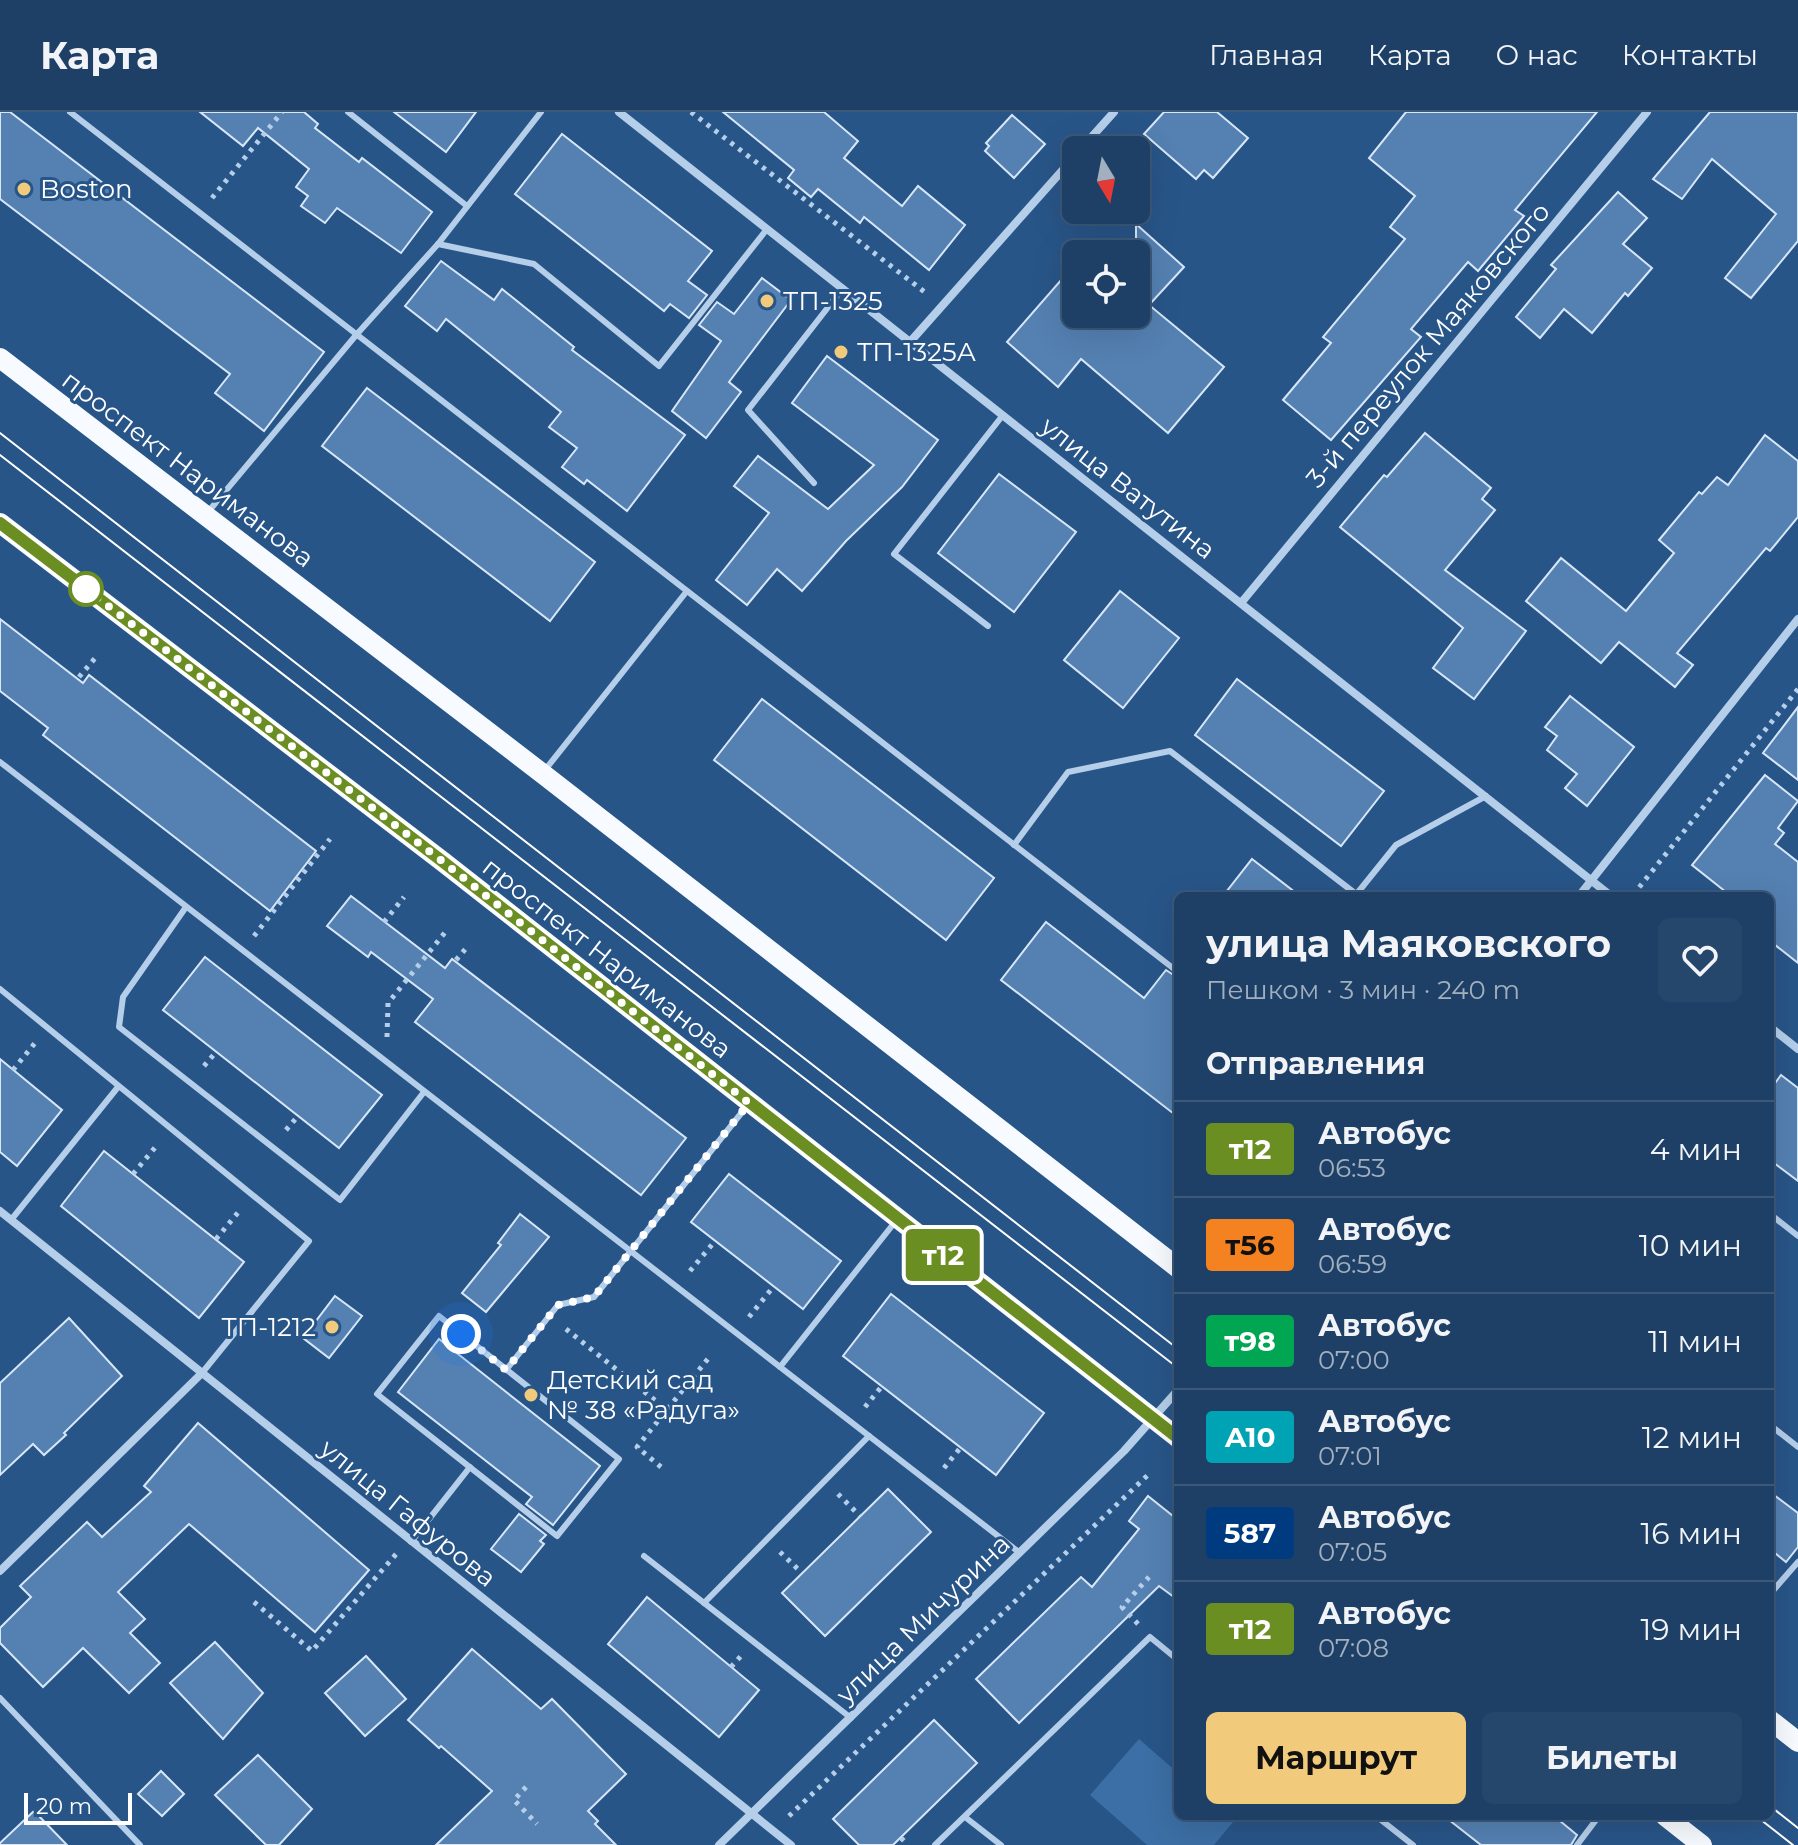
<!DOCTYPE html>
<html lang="ru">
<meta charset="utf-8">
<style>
:root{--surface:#1e4066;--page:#26476c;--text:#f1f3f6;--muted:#a1afbf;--line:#3c597a;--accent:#f1cb7b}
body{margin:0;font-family:Montserrat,sans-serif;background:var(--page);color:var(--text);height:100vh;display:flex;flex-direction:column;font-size:30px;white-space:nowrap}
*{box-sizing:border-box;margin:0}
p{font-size:26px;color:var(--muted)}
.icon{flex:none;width:44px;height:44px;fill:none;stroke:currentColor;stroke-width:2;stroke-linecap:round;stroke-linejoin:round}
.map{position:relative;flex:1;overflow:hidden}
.details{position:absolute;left:1174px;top:780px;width:600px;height:928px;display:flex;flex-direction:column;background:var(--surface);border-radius:12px;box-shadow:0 8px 32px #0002,0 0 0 2px var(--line)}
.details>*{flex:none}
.badge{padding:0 16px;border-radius:6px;font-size:28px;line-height:52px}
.needle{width:52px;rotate:170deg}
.buttons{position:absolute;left:1062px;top:24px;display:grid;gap:16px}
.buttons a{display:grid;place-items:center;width:88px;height:88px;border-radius:12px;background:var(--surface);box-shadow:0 8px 32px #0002,0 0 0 2px var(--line);font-size:40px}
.scale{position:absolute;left:24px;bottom:20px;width:108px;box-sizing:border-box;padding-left:8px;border:4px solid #fff;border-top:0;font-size:22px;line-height:28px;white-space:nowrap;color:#fff;-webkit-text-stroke:6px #285588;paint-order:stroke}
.you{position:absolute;width:40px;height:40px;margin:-20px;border:6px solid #fff;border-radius:50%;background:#1a73e8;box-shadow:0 0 0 12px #1a73e833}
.map>.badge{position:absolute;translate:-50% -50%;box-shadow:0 0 0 4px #fff}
h2{padding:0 32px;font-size:30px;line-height:72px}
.round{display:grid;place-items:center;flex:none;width:84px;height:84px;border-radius:12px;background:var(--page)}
.summary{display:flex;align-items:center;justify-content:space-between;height:136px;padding:0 32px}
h1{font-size:38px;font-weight:700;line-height:60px}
.action{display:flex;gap:16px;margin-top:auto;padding:16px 32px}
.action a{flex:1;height:92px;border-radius:12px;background:var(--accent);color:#111;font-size:32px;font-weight:700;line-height:92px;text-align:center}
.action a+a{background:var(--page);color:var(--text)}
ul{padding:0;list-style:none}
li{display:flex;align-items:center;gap:24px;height:96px;padding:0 32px;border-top:2px solid var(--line)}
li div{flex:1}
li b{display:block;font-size:30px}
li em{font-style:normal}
li .badge{min-width:88px;font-weight:700;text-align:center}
header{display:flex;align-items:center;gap:48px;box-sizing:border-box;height:112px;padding:0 40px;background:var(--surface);border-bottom:2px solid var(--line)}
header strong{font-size:38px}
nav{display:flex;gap:44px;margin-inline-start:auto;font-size:28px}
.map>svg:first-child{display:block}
.green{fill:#3c6fa5}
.building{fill:#5481b2;stroke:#d8e7f7;stroke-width:2}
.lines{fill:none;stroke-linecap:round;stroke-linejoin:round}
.path{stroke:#b5cee9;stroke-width:5;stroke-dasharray:4 6;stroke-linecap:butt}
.service{stroke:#b5cee9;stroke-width:6}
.minor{stroke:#b5cee9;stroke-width:8}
.primary{stroke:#f7fafe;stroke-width:20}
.tram{stroke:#fff;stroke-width:2}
.line-casing{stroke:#fff;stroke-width:18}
.line{stroke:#6b8e23;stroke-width:12}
.walk{stroke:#fff;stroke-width:8;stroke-dasharray:0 14.4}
.poi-dot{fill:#f1cb7b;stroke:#285588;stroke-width:3}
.stop-dot{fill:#fff;stroke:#6b8e23;stroke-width:4}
.labels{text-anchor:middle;stroke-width:6;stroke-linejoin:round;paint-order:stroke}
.poi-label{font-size:26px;fill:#fff;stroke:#285588;text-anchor:start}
.street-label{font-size:26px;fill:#fff;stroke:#285588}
</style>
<header>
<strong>Карта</strong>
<nav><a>Главная</a><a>Карта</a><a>О нас</a><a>Контакты</a></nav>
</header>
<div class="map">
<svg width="1798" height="1733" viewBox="0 0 1798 1733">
<rect width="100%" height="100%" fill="#285588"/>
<path class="green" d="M1139 1627 1178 1661V1704H1227L1233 1710 1214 1733H1147L1090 1683Z"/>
<g class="building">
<path d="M0 0H10L324 240 264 319 215 281 230 262 0 87Z"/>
<path d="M200 0H304L318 12 315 16 359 50 362 46 432 100 401 141 337 96 325 111 301 94 308 84 296 75 309 57 258 16 243 34Z"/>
<path d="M394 0H476L446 40Z"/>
<path d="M723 0H824L858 29 844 46 902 94 918 74 965 113 929 158 864 105 860 111 818 77 811 85 788 66 794 58Z"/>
<path d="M1164 0H1217L1248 26 1213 66 1204 58 1196 67 1144 22Z"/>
<path d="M1406 0H1597L1515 98 1524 104 1478 159 1468 150 1411 217 1421 225 1331 328 1283 288 1331 231 1323 225 1405 127 1390 115 1415 84 1369 46Z"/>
<path d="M1710 0H1798V129L1751 186 1725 166 1776 102 1712 47 1682 87 1653 67Z"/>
<path d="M1012 3 1045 32 1014 66 985 39 989 34 986 31Z"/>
<path d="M562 22 712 139 688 169 707 183 689 206 670 192 664 199 515 82Z"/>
<path d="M1618 80 1647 106 1623 132 1652 156 1628 184 1625 181 1592 221 1564 197 1540 226 1516 205 1556 157 1551 153Z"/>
<path d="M1136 112 1184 155 1149 193 1224 255 1168 321 1081 247 1058 275 1007 230 1076 151V202H1136Z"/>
<path d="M441 149 494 188 502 177 574 235 572 238 685 323 627 399 587 368 584 372 562 355 577 336 549 315 561 300 446 207 437 219 405 194Z"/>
<path d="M762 166 791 188 729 270 741 280 706 326 672 299 721 229 699 213 717 190 734 202Z"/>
<path d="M827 244 938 328 902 375 846 429 802 479 777 457 747 493 716 468 769 401 734 374 758 344 828 397 874 353 792 291Z"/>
<path d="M367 276 595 450 550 509 322 334Z"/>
<path d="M1425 321 1491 376 1482 387 1495 398 1445 458 1526 519 1474 587 1433 556 1463 516 1340 415 1384 363 1387 365Z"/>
<path d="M1765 323 1798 349V405L1770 439 1766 436 1677 541 1693 553 1675 575 1619 530 1601 551 1526 489 1561 446 1626 499 1674 441 1659 428 1699 380 1702 382 1717 365 1728 373Z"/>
<path d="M999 362 1076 420 1014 500 938 441Z"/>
<path d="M1120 479 1179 526 1123 596 1064 548Z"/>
<path d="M0 507 83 571 89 563 316 739 270 799 43 623 48 616 0 579Z"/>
<path d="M1237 567 1384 679 1341 734 1195 623Z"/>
<path d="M1570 584 1634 635 1587 694 1565 676 1577 662 1547 638 1557 624 1545 615Z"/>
<path d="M762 587 994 766 946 828 714 648Z"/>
<path d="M1798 595V668L1763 641Z"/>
<path d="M1765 663 1798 689 1778 716 1784 721 1775 732 1798 750V851L1770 829V784H1731L1692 753Z"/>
<path d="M1252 747 1300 784H1223Z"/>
<path d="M351 784 445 856 452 847 686 1026 641 1083 415 910 433 887 371 840 368 845 327 814Z"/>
<path d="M1046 810 1144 886 1166 858 1178 866V1005L1001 868Z"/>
<path d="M205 845 382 983 339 1036 163 898Z"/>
<path d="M0 947 62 998 17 1054 0 1040Z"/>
<path d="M1781 963 1798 976V1069L1770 1048V978Z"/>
<path d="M104 1039 244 1150 199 1206 61 1094Z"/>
<path d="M729 1062 841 1149 803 1197 691 1110Z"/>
<path d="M520 1102 549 1125 486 1200 462 1181 501 1133 498 1131Z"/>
<path d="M891 1182 1044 1301 996 1363 843 1244Z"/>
<path d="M335 1184 362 1204 329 1246 303 1226Z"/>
<path d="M69 1206 122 1264 64 1321 66 1323 44 1343 33 1332 0 1363V1271Z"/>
<path d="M439 1227 600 1354 553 1413 526 1392 532 1385 398 1280Z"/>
<path d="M198 1311 369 1458 315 1520 189 1412 118 1480 145 1507 130 1521 160 1551 129 1581 83 1536 43 1575 0 1531V1516L31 1485 20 1474 87 1410 102 1425 151 1380 144 1374Z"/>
<path d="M888 1377 931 1420 825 1524 782 1481Z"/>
<path d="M1770 1380 1798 1401V1435L1786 1450 1770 1437Z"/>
<path d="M1148 1384 1178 1408V1488L1159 1474 1019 1611 976 1567 1081 1465 1092 1475 1139 1417 1129 1409Z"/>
<path d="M519 1402 546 1423 540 1429 544 1432 521 1460 491 1437Z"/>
<path d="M647 1485 759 1578 719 1625 608 1532Z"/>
<path d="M215 1530 263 1581 223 1627 170 1571Z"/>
<path d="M472 1537 541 1597 552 1587 626 1662 588 1699 598 1709 595 1712 616 1733H436L492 1679 441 1634 439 1636 408 1608Z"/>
<path d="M366 1544 406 1587 365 1624 325 1581Z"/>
<path d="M934 1608 977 1651 893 1733H859L833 1707Z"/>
<path d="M258 1643 312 1697 279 1733H266L215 1683Z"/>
<path d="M161 1659 184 1682 162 1704 138 1682Z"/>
<path d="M34 1699 67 1733H0V1731Z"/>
<path d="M1444 1704H1554L1577 1723 1571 1733H1481Z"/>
</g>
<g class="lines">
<g class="path">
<path d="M691 0 926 181"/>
<path d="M212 86 282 0"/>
<path d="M79 565 96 545"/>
<path d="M1633 783 1798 577"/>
<path d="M384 810 404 785"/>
<path d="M254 824 330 727"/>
<path d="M456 848 468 834"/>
<path d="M387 925 388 891 447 818"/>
<path d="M204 954 216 940"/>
<path d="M13 958 35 931"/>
<path d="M286 1018 298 1004"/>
<path d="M133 1062 158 1032"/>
<path d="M216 1127 241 1097"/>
<path d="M690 1159 715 1129"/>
<path d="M749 1205 774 1174"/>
<path d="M566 1217 667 1298"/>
<path d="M865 1295 882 1274"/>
<path d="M661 1355 637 1335 711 1243"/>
<path d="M944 1356 961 1335"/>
<path d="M838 1382 860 1404"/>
<path d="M780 1440 802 1461"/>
<path d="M254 1490 312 1539 397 1441"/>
<path d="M1138 1512 1122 1495 1149 1465"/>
<path d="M731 1555 741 1544"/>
<path d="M526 1675 514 1688 537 1712"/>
<path d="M789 1704 1151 1360"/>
<path d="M901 1726 908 1733"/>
</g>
<g class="service">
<path d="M70 0 1178 860"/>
<path d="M348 0 467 94"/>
<path d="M438 132 534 152 659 254 767 117"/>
<path d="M814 371 748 298 843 176"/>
<path d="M208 400 357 222 438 132 541 0"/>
<path d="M988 514 894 442 1003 303"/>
<path d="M0 650 1020 1441"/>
<path d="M545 658 687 479"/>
<path d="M1014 733 1068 660 1170 639 1356 782"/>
<path d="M1355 784 1396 733 1486 684"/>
<path d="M186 795 123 885 119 915 340 1088 424 980"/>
<path d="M0 877 309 1129 202 1261"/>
<path d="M1770 1102 1798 1124"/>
<path d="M11 1108 118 975"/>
<path d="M439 1204 619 1347 557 1424 377 1282Z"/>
<path d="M780 1255 895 1110"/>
<path d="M506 1258 558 1193 594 1185 747 994"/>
<path d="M1770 1313 1798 1335"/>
<path d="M411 1430 470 1355"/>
<path d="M644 1444 851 1606"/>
<path d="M1770 1482 1798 1450"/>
<path d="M704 1491 869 1324"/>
<path d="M0 1586 140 1733"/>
<path d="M1376 1704 1413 1733"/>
<path d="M965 1705 1001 1733"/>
<path d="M935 1733 1150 1525 1178 1548"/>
<path d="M1577 1733 1599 1704"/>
</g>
<g class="minor">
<path d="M619 0 1611 784"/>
<path d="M1080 38 1114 0"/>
<path d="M910 230 1076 43"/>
<path d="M1241 491 1647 0"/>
<path d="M1579 784 1798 507"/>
<path d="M1770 915 1798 937"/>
<path d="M0 1099 791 1733"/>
<path d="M0 1459 202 1261"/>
<path d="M719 1733 1124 1339 1178 1278"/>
</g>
<g class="primary">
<path d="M0 246 543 662 1178 1156"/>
<path d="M0 411 442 749 1178 1326"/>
<path d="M1770 1608 1798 1630"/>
<path d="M1665 1704 1702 1733"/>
</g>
<g class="tram">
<path d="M0 321 1178 1237"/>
<path d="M0 343 1178 1256"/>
<path d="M1770 1694 1798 1716"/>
<path d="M1756 1704 1793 1733"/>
</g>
</g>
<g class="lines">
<g class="line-casing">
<path id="line" d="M0 411 442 749 1178 1326"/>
</g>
<use href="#line" class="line"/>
<path class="walk" d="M86 477 442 749 749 991 594 1185 558 1193 506 1258 461 1222"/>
</g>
<g class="poi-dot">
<circle cx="24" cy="77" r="8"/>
<circle cx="767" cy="189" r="8"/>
<circle cx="841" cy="240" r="8"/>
<circle cx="332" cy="1215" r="8"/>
<circle cx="531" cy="1283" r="8"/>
</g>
<circle class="stop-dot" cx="86" cy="477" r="16"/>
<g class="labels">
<g class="poi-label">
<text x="40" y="86">Boston</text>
<text x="783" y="198">ТП-1325</text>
<text x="857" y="249">ТП-1325А</text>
<text x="316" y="1224" text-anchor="end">ТП-1212</text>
<text x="547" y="1277">Детский сад<tspan x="547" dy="30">№ 38 «Радуга»</tspan></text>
</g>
<g class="street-label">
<text transform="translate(1428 233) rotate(-50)" y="9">3-й переулок Маяковского</text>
<text transform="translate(188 357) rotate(37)" y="9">проспект Нариманова</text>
<text transform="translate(1128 376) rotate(38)" y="9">улица Ватутина</text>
<text transform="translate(607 846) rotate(38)" y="9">проспект Нариманова</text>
<text transform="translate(408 1401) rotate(39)" y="9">улица Гафурова</text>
<text transform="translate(923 1507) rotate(-44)" y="9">улица Мичурина</text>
</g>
</g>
</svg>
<div class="buttons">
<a><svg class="needle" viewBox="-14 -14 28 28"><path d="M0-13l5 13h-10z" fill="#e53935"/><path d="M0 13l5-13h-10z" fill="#a1afbf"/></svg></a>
<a><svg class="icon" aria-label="locate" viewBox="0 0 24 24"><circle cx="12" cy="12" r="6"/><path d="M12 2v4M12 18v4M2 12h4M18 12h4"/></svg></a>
</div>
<div class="scale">20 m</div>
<div class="you" style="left:461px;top:1222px"></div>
<b class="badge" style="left:943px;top:1143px;background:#6b8e23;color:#fff">т12</b>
<section class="details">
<div class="summary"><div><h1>улица Маяковского</h1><p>Пешком · 3 мин · 240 m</p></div><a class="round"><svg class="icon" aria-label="heart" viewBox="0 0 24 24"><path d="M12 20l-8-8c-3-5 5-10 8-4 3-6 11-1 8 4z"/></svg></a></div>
<h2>Отправления</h2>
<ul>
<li><span class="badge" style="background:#6b8e23;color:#fff">т12</span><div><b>Автобус</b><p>06:53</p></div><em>4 мин</em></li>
<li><span class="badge" style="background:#f58220;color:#111">т56</span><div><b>Автобус</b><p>06:59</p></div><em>10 мин</em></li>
<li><span class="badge" style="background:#00a651;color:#fff">т98</span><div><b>Автобус</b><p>07:00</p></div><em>11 мин</em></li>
<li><span class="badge" style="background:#00a3b4;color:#fff">А10</span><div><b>Автобус</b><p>07:01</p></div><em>12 мин</em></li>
<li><span class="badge" style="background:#003b80;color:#fff">587</span><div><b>Автобус</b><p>07:05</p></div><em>16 мин</em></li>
<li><span class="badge" style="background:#6b8e23;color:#fff">т12</span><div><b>Автобус</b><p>07:08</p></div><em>19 мин</em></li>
</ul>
<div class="action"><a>Маршрут</a><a>Билеты</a></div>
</section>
</div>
